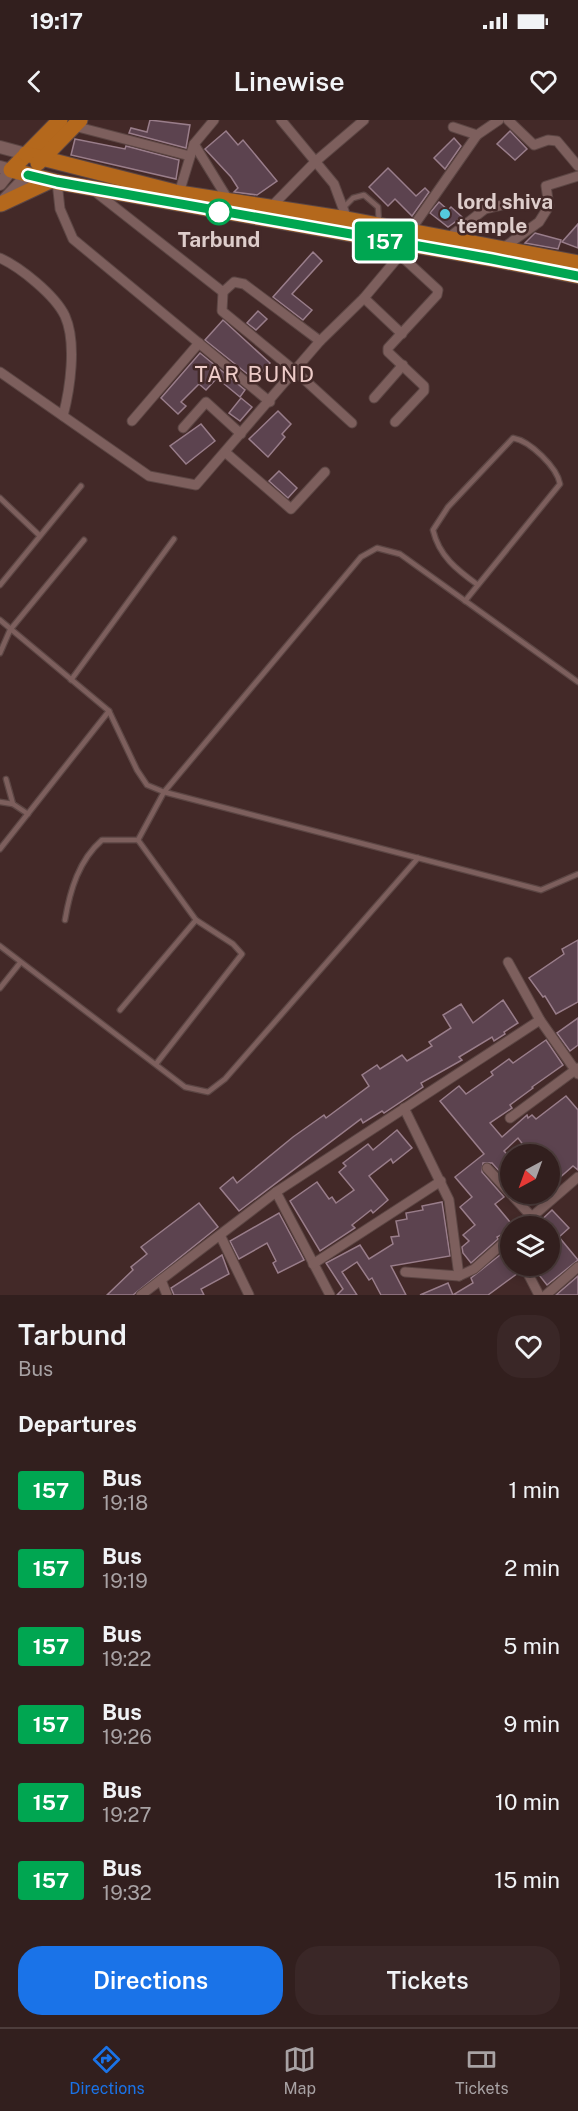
<!DOCTYPE html>
<style>
:root{--surface:#321f1e;--page:#3a2727;--text:#f1f3f6;--muted:#a8a2a4;--line:#4d3d3c;--accent:#1a73e8}
body{margin:0;font-family:"Public Sans",sans-serif;background:var(--page);color:var(--text);height:100vh;display:flex;flex-direction:column;font-size:22px;white-space:nowrap}
*{box-sizing:border-box;margin:0}
p{font-size:20px;color:var(--muted)}
.icon{flex:none;width:33px;height:33px;fill:none;stroke:currentColor;stroke-width:2;stroke-linecap:round;stroke-linejoin:round}
.map{position:relative;height:1175px;overflow:hidden}
.panel{display:flex;flex-direction:column;background:var(--surface);flex:1}
.panel>*{flex:none}
.badge{padding:0 12px;border-radius:4px;font-size:21px;line-height:39px}
.needle{width:39px;rotate:221deg}
.fabs{position:absolute;left:500px;top:1024px;display:grid;gap:12px}
.fabs a{display:grid;place-items:center;width:60px;height:60px;border-radius:50%;background:var(--surface);box-shadow:0 3px 9px #0003,0 0 0 2px var(--line);font-size:30px}
.map>.badge{position:absolute;translate:-50% -50%;box-shadow:0 0 0 3px #fff}
h2{padding:0 18px;font-size:22px;line-height:54px}
.round{display:grid;place-items:center;flex:none;width:63px;height:63px;border-radius:24px;background:var(--page)}
.head{display:flex;align-items:center;justify-content:space-between;height:102px;padding:0 18px}
h1{font-size:28px;font-weight:600;line-height:45px}
.button{display:flex;gap:12px;margin-top:auto;padding:12px 18px}
.button a{flex:1;height:69px;border-radius:24px;background:var(--accent);color:#fff;font-size:24px;font-weight:600;line-height:69px;text-align:center}
.button a+a{background:var(--page);color:var(--text)}
ul{padding:0;list-style:none}
li{display:flex;align-items:center;gap:18px;height:78px;padding:0 18px}
li div{flex:1}
li b{display:block;font-size:22px}
li em{font-style:normal}
li .badge{min-width:66px;font-weight:700;text-align:center}
.status{display:flex;justify-content:space-between;align-items:center;height:42px;padding:0 30px;background:var(--surface);direction:ltr}
.status svg{height:16px;fill:currentColor}
header{display:flex;justify-content:space-between;align-items:center;height:78px;padding:0 18px;background:var(--surface);font-size:27px;font-weight:600}
.tabs{display:flex;justify-content:space-around;align-items:center;height:84px;border-top:2px solid var(--line);background:var(--surface);font-size:16px;color:var(--muted)}
.tabs a{display:grid;justify-items:center;gap:3px}
.tabs .selected{color:var(--accent)}
.map>svg:first-child{display:block}
.building{fill:#5c434f;stroke:#997d8a;stroke-width:1.5}
.lines{fill:none;stroke-linecap:round;stroke-linejoin:round}
.service-casing{stroke:#5c4644;stroke-width:7}
.minor-casing{stroke:#5c4644;stroke-width:11}
.tertiary-casing{stroke:#5c4644;stroke-width:14}
.trunk-casing{stroke:#5c4644;stroke-width:17}
.service{stroke:#7d5f5d;stroke-width:4.5}
.minor{stroke:#7d5f5d;stroke-width:9}
.tertiary{stroke:#7d5f5d;stroke-width:12}
.trunk{stroke:#b4681c;stroke-width:15}
.line-casing{stroke:#fff;stroke-width:14}
.line{stroke:#00a651;stroke-width:9}
.stop-dot{fill:#fff;stroke:#00a651;stroke-width:3}
.poi-dot{fill:#54cadd;stroke:#432928;stroke-width:2}
.labels{text-anchor:middle;stroke-width:5;stroke-linejoin:round;paint-order:stroke}
.poi-label{font-size:21px;font-weight:bold;fill:#decdcb;stroke:#432928;text-anchor:start}
.stop-label{font-size:21px;font-weight:bold;fill:#decdcb;stroke:#432928}
.neighbourhood-label{font-size:22px;letter-spacing:1.5px;fill:#edcbc8;stroke:#432928}
</style>
<div class="status"><b>19:17</b><svg viewBox="0 0 49 12"><path d="M0 12V9h3v3zM5 12V6h3v6zM10 12V3h3v9zM15 12V0h3v12zM26 1h20v11H26zM47 4h2v5h-2z"/></svg></div>
<header><svg class="icon" aria-label="back" viewBox="0 0 24 24"><path d="M15 5l-7 7 7 7"/></svg>Linewise<svg class="icon" aria-label="heart" viewBox="0 0 24 24"><path d="M12 20l-8-8c-3-5 5-10 8-4 3-6 11-1 8 4z"/></svg></header>
<div class="map">
<svg width="578" height="1175" viewBox="0 0 578 1175">
<rect width="100%" height="100%" fill="#432928"/>
<g class="building">
<path d="M150 0 190 5 186 28 129 13 131 8 147 12Z"/>
<path d="M226 11 238 25 243 20 277 61 257 75 234 72 238 68 231 57 205 29Z"/>
<path d="M510 11 527 29 515 40 497 24Z"/>
<path d="M454 18 461 26 445 49 434 38Z"/>
<path d="M75 19 125 29 126 26 179 40 176 59 71 35Z"/>
<path d="M388 48 416 76 425 68 429 72 412 96 395 79 388 86 369 67Z"/>
<path d="M439 82 448 90 451 87 462 97 448 107 430 93Z"/>
<path d="M578 104V128L562 122Z"/>
<path d="M535 113 561 120 558 129 525 123Z"/>
<path d="M313 132 322 141 292 174 312 190 303 200 273 177Z"/>
<path d="M258 191 267 199 256 210 247 203Z"/>
<path d="M223 200 270 243 255 260 205 220Z"/>
<path d="M200 233 245 270 240 277 217 258 206 270 199 264 181 282 186 286 178 294 161 278Z"/>
<path d="M241 278 252 287 240 301 229 293Z"/>
<path d="M278 291 291 304 282 314 285 317 268 337 249 319Z"/>
<path d="M201 304 215 321 186 344 170 326Z"/>
<path d="M279 351 297 368 288 378 269 361Z"/>
<path d="M578 820V882L556 894 545 876 543 877 529 858 564 834 562 829Z"/>
<path d="M503 880 518 903 504 912 505 914 494 921 492 917 459 937 462 940 421 963 423 967 384 993 382 991 363 1003 361 999 239 1091 220 1068 233 1057 237 1063 293 1017 324 995 326 998 369 966 362 955 377 945 380 949 402 935 407 941 432 926 429 922 451 908 443 895 461 884 473 903Z"/>
<path d="M578 898V925L570 931 557 913Z"/>
<path d="M546 920 563 945 532 967 533 968 510 985 512 988 490 1003 502 1017 527 995 528 998 532 995 536 999 566 976 578 990V1050L573 1046 549 1067V1035H531L518 1018 504 1031 510 1037V1063L492 1043H483L482 1052 504 1077 495 1084 510 1102V1110L497 1117 498 1119 471 1143 463 1133 462 1127 469 1121 463 1115 475 1105 460 1087 472 1077 455 1057 484 1034 440 981 459 966 466 974 493 955 491 952 509 939 513 943Z"/>
<path d="M397 1010 412 1028 393 1043 391 1039 369 1056 388 1080 373 1093 371 1090 352 1105 355 1108 320 1131 290 1081 317 1062 329 1079 332 1077 336 1083 354 1070 339 1052 346 1046 343 1043 368 1024 373 1030Z"/>
<path d="M442 1082 450 1136 391 1146 406 1175H381L372 1158 369 1160 357 1142 342 1152 357 1175H337L343 1169 326 1143 360 1125 369 1139 393 1124 391 1117 399 1116 396 1101 407 1099 406 1093 423 1090 422 1086Z"/>
<path d="M199 1083 218 1107 133 1175H107L133 1150 131 1147 147 1134 141 1127Z"/>
<path d="M552 1090 569 1108 559 1117 578 1140 547 1165 532 1146H549V1107H534Z"/>
<path d="M279 1093 304 1140 278 1153 273 1143 276 1141 267 1123 239 1139 230 1121Z"/>
<path d="M505 1131 510 1139V1146H514L518 1153 488 1175H420L448 1163 453 1175 473 1163 471 1158Z"/>
<path d="M222 1135 229 1154 201 1169 204 1175H174L171 1168Z"/>
<path d="M578 1156V1175H556Z"/>
</g>
<g class="lines">
<g class="service-casing">
<g id="service">
<path d="M344 87 353 78 364 75 378 87 379 103"/>
<path d="M0 378 39 415"/>
<path d="M0 465 81 366"/>
<path d="M465 481 478 465 560 364C557 347 530 321 513 318L448 387 433 410C439 436 457 450 478 465"/>
<path d="M0 500 109 591 137 650 147 665 164 672 541 770 578 754"/>
<path d="M0 533 10 510 84 420"/>
<path d="M71 560 174 419"/>
<path d="M6 659 13 684"/>
<path d="M0 682 13 684 28 694"/>
<path d="M0 729 109 591"/>
<path d="M65 800C70 770 79 740 102 720H138L164 672 361 437 377 428 400 434 578 562"/>
<path d="M0 826 185 967 208 972 225 959 418 738"/>
<path d="M0 868 20 843"/>
<path d="M120 890 196 800 138 720"/>
<path d="M156 944 242 834 233 824 196 800"/>
</g>
</g>
<g class="minor-casing">
<g id="minor">
<path d="M281 0 334 64 347 99"/>
<path d="M508 0 534 25 548 20 557 21 578 46"/>
<path d="M74 6 190 36"/>
<path d="M477 15 499 0"/>
<path d="M194 24 229 81"/>
<path d="M57 62 60 89 73 119 270 282"/>
<path d="M93 70 223 172 234 162 244 164 320 221"/>
<path d="M179 73 194 24 214 0"/>
<path d="M271 87 316 41 364 0"/>
<path d="M410 111 477 15 453 7"/>
<path d="M448 118 485 89 507 84"/>
<path d="M503 128 539 102 549 86 546 66 578 56"/>
<path d="M0 138C20 147 55 175 65 196 77 223 70 269 63 296"/>
<path d="M223 172 222 191 295 251 352 303"/>
<path d="M364 178 402 214"/>
<path d="M0 252 149 356 196 365 320 221 364 178 400 135 406 124"/>
<path d="M374 278 403 245"/>
<path d="M132 301 199 223"/>
<path d="M395 302 424 271V266L388 232V228L437 175 438 170 400 135"/>
<path d="M183 308 206 282 241 314"/>
<path d="M225 332 291 389 325 352"/>
<path d="M508 842 540 900 578 954"/>
<path d="M404 988 449 1080 459 1156"/>
<path d="M510 998 578 948"/>
<path d="M487 1048 510 1073"/>
<path d="M276 1072 330 1175"/>
<path d="M511 1074 531 1096"/>
<path d="M520 1107 578 1057"/>
<path d="M221 1117 249 1175"/>
<path d="M313 1144 441 1061"/>
<path d="M524 1146 539 1175"/>
<path d="M405 1152 459 1156 474 1149 510 1117"/>
<path d="M161 1160 167 1175"/>
<path d="M141 1175 276 1072 540 900"/>
<path d="M546 1175 578 1147"/>
</g>
</g>
<g class="tertiary-casing">
<g id="tertiary">
<path d="M0 27 26 34"/>
<path d="M0 47 11 50 0 64"/>
<path d="M4 80 28 55"/>
</g>
</g>
<g class="trunk-casing">
<g id="trunk">
<path d="M60 0 11 50 57 62 492 139 578 156"/>
<path d="M26 34 179 73 347 99 578 143"/>
<path d="M38 43 80 0"/>
<path d="M1 84 50 61"/>
</g>
</g>
<use href="#service" class="service"/>
<use href="#minor" class="minor"/>
<use href="#tertiary" class="tertiary"/>
<use href="#trunk" class="trunk"/>
</g>
<g class="lines">
<g class="line-casing">
<path id="line" d="M28 55 57 62 492 139 578 156"/>
</g>
<use href="#line" class="line"/>
</g>
<circle class="stop-dot" cx="219" cy="92" r="12"/>
<circle class="poi-dot" cx="445" cy="94" r="6"/>
<g class="labels">
<g class="poi-label">
<text x="457" y="89">lord shiva<tspan x="457" dy="24">temple</tspan></text>
</g>
<g class="stop-label">
<text x="219" y="127">Tarbund</text>
</g>
<g class="neighbourhood-label">
<text x="255" y="262">TAR BUND</text>
</g>
</g>
</svg>
<div class="fabs">
<a><svg class="needle" viewBox="-14 -14 28 28"><path d="M0-13l5 13h-10z" fill="#e53935"/><path d="M0 13l5-13h-10z" fill="#a8a2a4"/></svg></a>
<a><svg class="icon" aria-label="layers" viewBox="0 0 24 24"><path d="M12 4l9 5-9 5-9-5zM3 14l9 5 9-5"/></svg></a>
</div>
<b class="badge" style="left:385px;top:121px;background:#00a651;color:#fff">157</b>
</div>
<section class="panel">
<div class="head"><div><h1>Tarbund</h1><p>Bus</p></div><a class="round"><svg class="icon" aria-label="heart" viewBox="0 0 24 24"><path d="M12 20l-8-8c-3-5 5-10 8-4 3-6 11-1 8 4z"/></svg></a></div>
<h2>Departures</h2>
<ul>
<li><span class="badge" style="background:#00a651;color:#fff">157</span><div><b>Bus</b><p>19:18</p></div><em>1 min</em></li>
<li><span class="badge" style="background:#00a651;color:#fff">157</span><div><b>Bus</b><p>19:19</p></div><em>2 min</em></li>
<li><span class="badge" style="background:#00a651;color:#fff">157</span><div><b>Bus</b><p>19:22</p></div><em>5 min</em></li>
<li><span class="badge" style="background:#00a651;color:#fff">157</span><div><b>Bus</b><p>19:26</p></div><em>9 min</em></li>
<li><span class="badge" style="background:#00a651;color:#fff">157</span><div><b>Bus</b><p>19:27</p></div><em>10 min</em></li>
<li><span class="badge" style="background:#00a651;color:#fff">157</span><div><b>Bus</b><p>19:32</p></div><em>15 min</em></li>
</ul>
<div class="button"><a>Directions</a><a>Tickets</a></div>
</section>
<nav class="tabs">
<a class="selected"><svg class="icon" aria-label="directions" viewBox="0 0 24 24"><path d="M12 3l9 9-9 9-9-9zM9 14v-3h6M13 9l2 2-2 2"/></svg>Directions</a>
<a><svg class="icon" aria-label="map" viewBox="0 0 24 24"><path d="M3 6l6-2 6 2 6-2v14l-6 2-6-2-6 2zM9 4v14M15 6v14"/></svg>Map</a>
<a><svg class="icon" aria-label="tickets" viewBox="0 0 24 24"><path d="M3 7h18v10H3zM15 7v10"/></svg>Tickets</a>
</nav>
